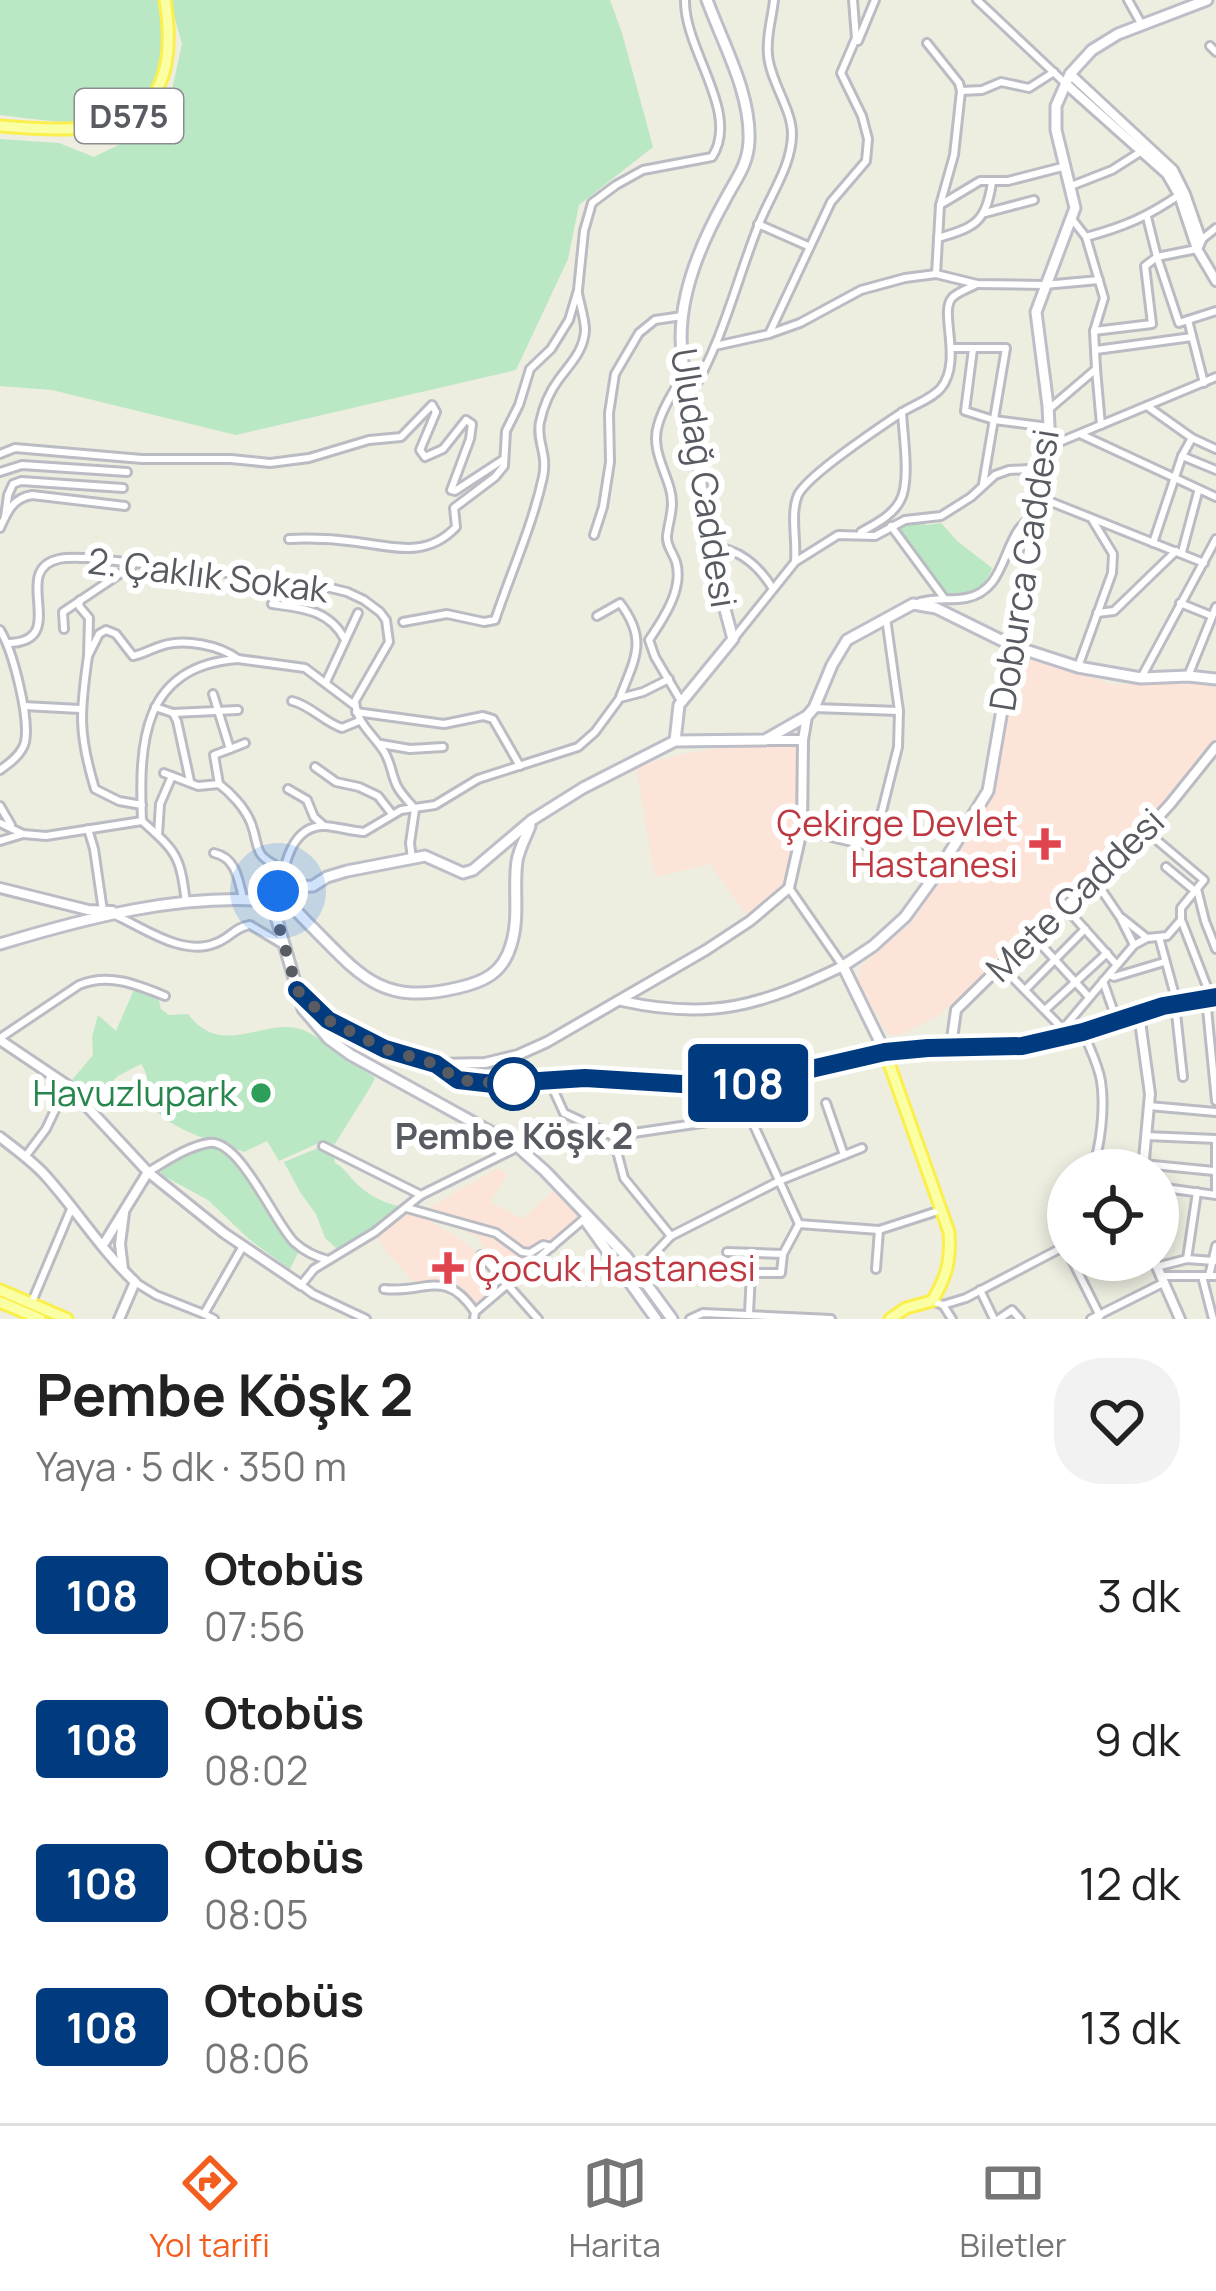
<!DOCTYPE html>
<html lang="tr">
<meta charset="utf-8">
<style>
:root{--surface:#fff;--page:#f2f2f2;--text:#222;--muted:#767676;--line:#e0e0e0;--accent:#f35e1f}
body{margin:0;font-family:Manrope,sans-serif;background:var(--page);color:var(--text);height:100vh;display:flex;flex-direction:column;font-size:45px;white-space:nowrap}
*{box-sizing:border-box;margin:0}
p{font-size:39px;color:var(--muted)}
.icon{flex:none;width:66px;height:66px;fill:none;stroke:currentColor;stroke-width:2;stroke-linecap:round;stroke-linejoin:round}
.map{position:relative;height:1319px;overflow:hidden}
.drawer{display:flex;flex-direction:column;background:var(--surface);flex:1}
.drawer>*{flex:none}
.badge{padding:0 24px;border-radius:9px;font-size:42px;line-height:78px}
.buttons{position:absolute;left:1047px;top:1149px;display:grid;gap:24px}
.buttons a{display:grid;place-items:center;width:132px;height:132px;border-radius:50%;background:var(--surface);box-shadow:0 6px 18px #0003;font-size:60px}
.you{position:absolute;width:60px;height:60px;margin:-30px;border:9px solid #fff;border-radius:50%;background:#1a73e8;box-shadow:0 0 0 18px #1a73e833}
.map>.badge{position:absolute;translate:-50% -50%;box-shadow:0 0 0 6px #fff}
.round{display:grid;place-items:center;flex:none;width:126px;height:126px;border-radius:48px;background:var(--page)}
.summary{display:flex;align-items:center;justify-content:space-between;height:204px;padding:0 36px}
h1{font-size:57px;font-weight:700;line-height:90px}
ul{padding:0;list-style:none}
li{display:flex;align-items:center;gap:36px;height:144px;padding:0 36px}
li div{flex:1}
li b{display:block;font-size:45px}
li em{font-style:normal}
li .badge{min-width:132px;font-weight:700;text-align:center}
.tabs{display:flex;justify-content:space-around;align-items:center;height:168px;border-top:3px solid var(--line);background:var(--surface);font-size:33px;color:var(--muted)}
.tabs a{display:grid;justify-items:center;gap:6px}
.tabs .active{color:var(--accent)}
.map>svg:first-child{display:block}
.medical{fill:#fce4d9}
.green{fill:#bae7c4}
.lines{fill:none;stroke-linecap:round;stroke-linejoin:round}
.minor-casing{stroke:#bbbcc3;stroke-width:12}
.tertiary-casing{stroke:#bbbcc3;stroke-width:14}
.secondary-casing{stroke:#bdbec7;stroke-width:15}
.primary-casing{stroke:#faef4c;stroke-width:15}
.minor{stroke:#fff;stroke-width:6}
.tertiary{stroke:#fff;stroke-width:8}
.secondary{stroke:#fff;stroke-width:9}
.primary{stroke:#faffa3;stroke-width:9}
.line-casing{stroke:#fff;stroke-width:27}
.line{stroke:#003b80;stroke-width:18}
.walk{stroke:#595b62;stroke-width:12;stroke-dasharray:0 21.6}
.health-dot{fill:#e0444e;stroke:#fff;stroke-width:4.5}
.stop-dot{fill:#fff;stroke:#003b80;stroke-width:6}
.leisure-dot{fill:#2e9e5b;stroke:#fff;stroke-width:4.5}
.labels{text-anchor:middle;stroke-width:12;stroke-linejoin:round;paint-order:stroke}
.shield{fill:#fff;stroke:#8b8c91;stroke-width:3}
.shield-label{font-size:33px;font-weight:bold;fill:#595b62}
.street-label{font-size:36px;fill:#595b62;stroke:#fff}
.health-label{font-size:36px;fill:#be3a42;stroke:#fff;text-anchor:end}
.leisure-label{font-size:36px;fill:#27864d;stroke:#fff;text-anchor:end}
.stop-label{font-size:36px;font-weight:bold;fill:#595b62;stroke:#fff}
</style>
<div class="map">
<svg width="1216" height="1319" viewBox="0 0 1216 1319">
<rect width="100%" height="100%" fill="#edede0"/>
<g class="medical">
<path d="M1024 657 1042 660 1110 684H1202L1216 687V738L1200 763 1148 825 969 989 939 1015 901 1035H889L858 984 860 967 912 922 952 862 992 795 1013 671Z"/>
<path d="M753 744H799L796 830 786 885 747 916 710 864 655 877 636 767 687 753Z"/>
<path d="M496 1169H501L507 1176 490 1202 523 1219 558 1186 584 1219 516 1277 486 1254 479 1237 420 1213Z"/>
<path d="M407 1208 454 1235 481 1255 508 1284 475 1312 451 1287 414 1282 388 1253 375 1232Z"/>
</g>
<g class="green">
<path d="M0 0H160C169 43 165 106 113 118 77 127 36 119 0 115Z"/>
<path d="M170 0H610L622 33 653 147 579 205 568 259 516 370 236 435 52 390 0 386V139L59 143 94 157 165 122 182 44Z"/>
<path d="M917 522 927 525 941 523 957 541 992 568C985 590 968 593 947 596L895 527Z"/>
<path d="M136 985 157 993 161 1009 169 1015 188 1014C222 1060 265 1016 303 1030 321 1037 357 1066 375 1078L371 1086 333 1147 323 1141 279 1161 267 1141 244 1152C218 1142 162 1129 150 1101 145 1088 151 1077 141 1064L118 1076 86 1107 67 1086 93 1055 92 1037 98 1015 116 1031Z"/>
<path d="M209 1143 217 1144 234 1155 280 1224 301 1247 290 1269 250 1240 208 1200 162 1175 158 1166Z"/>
<path d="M323 1146 333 1151 335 1163C346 1169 349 1177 358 1185 373 1199 388 1204 407 1208L347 1251 336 1248 325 1238 316 1214 300 1192 284 1162Z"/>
</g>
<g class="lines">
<g class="minor-casing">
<g id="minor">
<path d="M977 0 1065 83"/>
<path d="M1128 0 1142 25"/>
<path d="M858 41 875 0"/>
<path d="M927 43 959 83 961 91 954 155 940 205 936 274"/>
<path d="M1210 46 1216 52"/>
<path d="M961 91 982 90 1001 82 1029 88 1054 72"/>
<path d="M1071 186 1112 170 1145 149"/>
<path d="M940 205 980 181H1008L1066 166"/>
<path d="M985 213 1034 200"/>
<path d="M758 224 808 246"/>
<path d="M1086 237C1123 227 1147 217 1179 195"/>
<path d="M938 238C975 227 986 223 992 182"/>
<path d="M1201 240 1216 228"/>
<path d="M1197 249 1157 257 1179 323 1188 320 1204 383"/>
<path d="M1188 320 1216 311"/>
<path d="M1094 331 1152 324 1145 266 1157 257 1147 217"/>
<path d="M769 334 800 323 861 290 905 278 936 274 977 284 1044 285 1099 280"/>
<path d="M715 346 769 334 831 202 866 161 868 139 862 116 841 73 856 38 853 0"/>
<path d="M954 348H1006L983 484"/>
<path d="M973 349 965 411 994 420 1049 427"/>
<path d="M1096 350 1192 337"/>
<path d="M1096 369 1101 425"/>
<path d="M692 392C722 342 736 283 757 229 768 198 792 167 792 134 792 109 770 81 768 55 766 36 772 19 774 0"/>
<path d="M1147 406 1192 438 1216 449"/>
<path d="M1048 410 1096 369 1094 331 1104 298 1086 237 1072 219"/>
<path d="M1080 434 1216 497"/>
<path d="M1050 446 1216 377"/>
<path d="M0 454 15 448 142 459H231L270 463 309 458 369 440 401 437 432 405 436 412 420 450 425 457 443 449 466 420 472 424 470 439 451 490 455 491 504 459"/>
<path d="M1182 456 1216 470"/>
<path d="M0 472 22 465 127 472"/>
<path d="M1041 498 1204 563"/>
<path d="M5 517 8 495 13 484 21 481 123 488"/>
<path d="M891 526 944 598"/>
<path d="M0 528C7 512 13 498 32 495L125 506"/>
<path d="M861 532C875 524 892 516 900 501 911 482 903 435 902 412"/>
<path d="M594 535 603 507 610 462 609 413 615 374 639 333 655 320 682 316"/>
<path d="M289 539C311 538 334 539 357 542 394 547 427 558 456 527L454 508 495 477 504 466 506 431 519 405 530 369 551 349 569 320 578 290 584 231 592 203 616 185 643 170 712 157C741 113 684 50 685 0"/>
<path d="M1153 543 1182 456 1192 438"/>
<path d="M710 547C738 547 759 566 773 589"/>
<path d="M1182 552 1198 492"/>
<path d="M795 561C797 541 790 513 798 495 807 476 880 427 901 413 913 405 932 399 941 388 963 361 939 312 952 298 957 292 970 288 977 284"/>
<path d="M80 600 79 606 89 618 88 656 99 634 106 630 116 634 133 656C144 654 151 649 161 646 184 638 219 645 238 659L305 668 354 705"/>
<path d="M917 603C934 597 950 601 966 598 1002 591 1002 553 1019 529 1023 524 1028 520 1033 515"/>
<path d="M1180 603 1212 616"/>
<path d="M272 604C302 608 330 610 345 640"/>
<path d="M1097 613 1114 611 1176 551"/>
<path d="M597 616 620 603C648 640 635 658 620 697"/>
<path d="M403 622 447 614 484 622 495 620C511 572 532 527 543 477 548 453 536 441 540 422 543 408 550 391 559 379 570 364 584 351 585 330 585 319 580 305 578 293"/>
<path d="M64 629 63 612 133 565"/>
<path d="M0 630C13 651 30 718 25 742 22 754 10 763 0 770"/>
<path d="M734 638 795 562 838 535 875 536 905 520 941 516 971 497 995 475 1009 470 1030 469 1044 472"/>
<path d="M8 643C72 642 8 570 59 559 68 557 79 558 88 558L302 581 347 592 364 600 380 612 386 620 389 642 355 701C357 724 371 732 383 750 391 761 391 774 397 786 401 794 409 802 415 809L410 843 412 859"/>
<path d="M88 656C80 712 78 733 95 789L119 801 142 805"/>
<path d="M1078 667 1112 573 1113 554 1093 521"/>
<path d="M1188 676 1216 607"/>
<path d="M1141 678 1216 539"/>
<path d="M326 682 358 613"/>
<path d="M213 694 230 749 214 755 219 784"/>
<path d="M292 701C310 705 324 722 342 728L359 721"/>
<path d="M681 701 655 657 649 640C663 619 684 589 676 562 673 552 666 546 667 536 669 519 675 507 670 489 664 468 651 447 658 425 663 407 674 390 684 375"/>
<path d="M24 706 80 709"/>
<path d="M155 707 173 713 177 721 190 781"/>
<path d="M814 708 899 711"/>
<path d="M356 712 444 724 483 716 493 719 520 766"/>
<path d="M173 713 238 710"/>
<path d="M381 744 410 749 443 747"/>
<path d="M230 749 245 743"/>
<path d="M315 767 336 782 359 787 378 796 392 814"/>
<path d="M164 773 198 786 219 784C231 793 245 808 251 823 261 850 251 854 283 869"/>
<path d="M288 789 307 800 314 817 323 825"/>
<path d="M0 806 11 825"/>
<path d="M142 821C139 744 141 666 238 659"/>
<path d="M142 821C178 853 180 856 186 903"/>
<path d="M0 823 23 834 46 836 142 821"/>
<path d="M88 829 94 849 103 911"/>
<path d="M802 830 873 847 898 747 899 711 886 618"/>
<path d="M158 835 160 804 172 776"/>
<path d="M0 841 23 834"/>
<path d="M214 853C236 858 238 878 243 898"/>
<path d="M1166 867 1195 891"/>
<path d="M1096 882 1120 917 1134 945"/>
<path d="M789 888 843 966"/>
<path d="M1197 889 1205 921 1216 949"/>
<path d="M280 891C284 864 292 825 325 826 338 827 351 831 364 832L401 810 435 805 478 779 578 747 595 732 620 698 643 692 669 679"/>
<path d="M1066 908 1116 964"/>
<path d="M115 915C144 928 183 957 216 943 230 938 235 927 250 925L282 944"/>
<path d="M1122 918 1147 938"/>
<path d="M1182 922 1211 997"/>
<path d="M1159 937 1177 1003"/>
<path d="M1035 938 1089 997"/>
<path d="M1006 971 1063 1029"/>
<path d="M1110 975 1114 977 1164 962"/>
<path d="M1103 981 1117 1021"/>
<path d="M1025 990 1085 929"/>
<path d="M1206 998 1216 1101"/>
<path d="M1175 1004 1183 1077"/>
<path d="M1045 1010 1107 953"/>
<path d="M1084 1034C1090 1049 1098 1064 1101 1081 1105 1107 1101 1145 1092 1170"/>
<path d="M1056 1037 1134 945 1147 938 1167 936 1181 920V908L1204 880 1146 831"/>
<path d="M0 1038 79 985C109 973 136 984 165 996"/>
<path d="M549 1080 564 1113 613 1136 749 1116"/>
<path d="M735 1084 799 1224 879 1230 941 1210"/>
<path d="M826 1103 844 1155"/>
<path d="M1149 1106 1216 1112"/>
<path d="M613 1136 624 1178 671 1236"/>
<path d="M1146 1136 1216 1139"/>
<path d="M323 1146 421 1195"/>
<path d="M25 1157 46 1129 67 1085"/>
<path d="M1095 1161 1143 1169"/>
<path d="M1143 1164 1214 1171"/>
<path d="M148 1172C165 1162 188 1146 209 1143 240 1139 274 1222 294 1242 304 1251 316 1257 328 1260"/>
<path d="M1158 1187 1216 1195V1143"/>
<path d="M407 1208 496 1233 522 1252 530 1253 543 1245 552 1247"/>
<path d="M727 1252 783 1254"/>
<path d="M481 1255 538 1319"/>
<path d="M1187 1259 1197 1192"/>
<path d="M1072 1260 1100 1316"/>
<path d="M1156 1267 1187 1259 1214 1261"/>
<path d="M876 1269 879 1230"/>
<path d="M638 1271 671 1236 779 1181 862 1148"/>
<path d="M1160 1276H1216"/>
<path d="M1202 1276 1213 1319"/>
<path d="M1209 1276 1216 1246"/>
<path d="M135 1282 156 1295 204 1314"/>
<path d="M384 1289C425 1294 445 1267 475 1312"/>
<path d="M980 1290 994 1319"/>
<path d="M932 1301 943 1305 966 1298 1065 1246 1068 1239"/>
<path d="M31 1304 72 1207"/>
<path d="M943 1305 952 1319"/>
<path d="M749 1313 751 1273H781L783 1254 799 1224"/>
<path d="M214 1319 204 1314 243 1246"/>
<path d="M366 1319 313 1294 301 1285 314 1269 375 1232 421 1195 518 1147"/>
<path d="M474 1319 475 1312 584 1219"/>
<path d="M690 1319 703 1313 831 1319"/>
<path d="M999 1319 1012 1310 1020 1319"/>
<path d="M1091 1319 1163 1283"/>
</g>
</g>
<g class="tertiary-casing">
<g id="tertiary">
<path d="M1070 74 1173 170 1185 194 1201 240 1198 247"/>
<path d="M1066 84 1167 174 1179 195 1197 249 1216 281"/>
<path d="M767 740H803"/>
<path d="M0 888 88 910 112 911"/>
<path d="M622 1001C712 1021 762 1005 843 966"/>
<path d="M1139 1014 1150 1094 1143 1170"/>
<path d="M0 1040 67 1085 148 1172 224 1233 301 1285"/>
<path d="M958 1047 952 1039 956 1010 1029 938 1123 856 1171 803 1216 747"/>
<path d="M437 1064 485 1063 518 1055 547 1042 706 950 750 921 789 888 802 830 803 740 807 716"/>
<path d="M0 1137C15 1149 31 1160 44 1174 76 1209 101 1250 135 1282L119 1319"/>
<path d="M105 1242 148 1172"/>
<path d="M1154 1260 1180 1319"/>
<path d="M123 1269 120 1244 124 1213"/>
</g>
</g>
<g class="secondary-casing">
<g id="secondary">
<path d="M675 741 679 705 733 639 708 547 691 393C666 328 692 259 725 200 736 179 748 165 749 141 751 93 723 44 707 0"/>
<circle cx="279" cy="899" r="8"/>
<path d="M282 891 290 887 313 886 327 877 347 871 425 856 463 873 473 870 532 820 583 788 675 741 765 740 807 716 814 708 832 665 847 640 913 604 936 608 1013 646 1078 667 1141 678 1188 676 1216 679"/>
<path d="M286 902C297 910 303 919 313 928 362 978 383 1005 457 988 484 982 503 973 511 945 520 917 513 889 517 861 519 849 526 837 530 826"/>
<path d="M272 903 303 1009 329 1039 351 1055 518 1147 545 1171 626 1256 672 1319"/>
<path d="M0 944C86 918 181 893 271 901"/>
<path d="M297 990 328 1020 354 1035 385 1049 436 1064 457 1080 472 1083 513 1084 585 1078 714 1086 745 1083 830 1063 885 1052 843 966 873 946 905 917 937 873 988 791 1036 513 1050 446 1048 406 1036 312 1075 208 1056 130V106L1070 74 1092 50 1118 34 1207 0"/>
<path d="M585 1220 656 1319"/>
</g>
</g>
<g class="primary-casing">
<g id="primary">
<path d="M0 126C104 135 186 132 165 0"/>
<path d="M0 1290 67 1319"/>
<path d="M0 1302 40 1319"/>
<path d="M890 1319 906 1308 932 1301C947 1277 951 1260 949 1232L885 1052 928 1048 1022 1046 1083 1032 1163 1006 1216 997"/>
</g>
</g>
<use href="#minor" class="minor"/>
<use href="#tertiary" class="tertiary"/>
<use href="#secondary" class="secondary"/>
<use href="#primary" class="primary"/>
</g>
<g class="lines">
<g class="line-casing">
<path id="line" d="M297 990 328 1020 385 1049 436 1064 458 1080 493 1084 585 1078 714 1086 746 1084 885 1052 928 1048 1022 1046 1083 1032 1163 1006 1216 997"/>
</g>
<use href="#line" class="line"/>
<path class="walk" d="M278 891 271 898 297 990 328 1020 385 1049 436 1064 458 1080 514 1084"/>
</g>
<g class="health-dot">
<path d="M1039 826h12v12h12v12h-12v12h-12v-12h-12v-12h12z"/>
<path d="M442 1250h12v12h12v12h-12v12h-12v-12h-12v-12h12z"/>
</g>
<circle class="stop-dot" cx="514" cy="1084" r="24"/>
<circle class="leisure-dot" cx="261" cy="1093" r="12"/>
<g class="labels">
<rect class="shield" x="75" y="89" width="108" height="54" rx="9"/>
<g class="shield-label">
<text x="129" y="128">D575</text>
</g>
<g class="street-label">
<text transform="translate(704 478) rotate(81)" y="13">Uludağ Caddesi</text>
<text transform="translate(1024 570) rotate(-81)" y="13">Doburca Caddesi</text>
<text transform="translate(208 575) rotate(7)" y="13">2. Çaklık Sokak</text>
<text transform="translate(1075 895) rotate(-44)" y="13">Mete Caddesi</text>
</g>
<g class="health-label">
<text x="1018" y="836">Çekirge Devlet<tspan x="1018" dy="41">Hastanesi</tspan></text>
<text x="475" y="1281" text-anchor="start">Çocuk Hastanesi</text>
</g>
<g class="leisure-label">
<text x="237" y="1106">Havuzlupark</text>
</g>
<g class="stop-label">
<text x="514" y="1149">Pembe Köşk 2</text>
</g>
</g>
</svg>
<div class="buttons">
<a><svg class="icon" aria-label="locate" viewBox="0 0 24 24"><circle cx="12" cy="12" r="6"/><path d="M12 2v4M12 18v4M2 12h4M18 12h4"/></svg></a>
</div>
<div class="you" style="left:278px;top:891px"></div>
<b class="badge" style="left:748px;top:1083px;background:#003b80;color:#fff">108</b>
</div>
<section class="drawer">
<div class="summary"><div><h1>Pembe Köşk 2</h1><p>Yaya · 5 dk · 350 m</p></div><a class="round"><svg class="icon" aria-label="heart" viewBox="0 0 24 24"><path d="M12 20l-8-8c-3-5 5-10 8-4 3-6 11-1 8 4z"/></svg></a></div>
<ul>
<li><span class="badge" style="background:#003b80;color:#fff">108</span><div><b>Otobüs</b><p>07:56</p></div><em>3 dk</em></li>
<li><span class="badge" style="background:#003b80;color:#fff">108</span><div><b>Otobüs</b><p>08:02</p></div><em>9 dk</em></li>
<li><span class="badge" style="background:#003b80;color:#fff">108</span><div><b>Otobüs</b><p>08:05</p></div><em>12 dk</em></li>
<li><span class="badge" style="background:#003b80;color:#fff">108</span><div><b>Otobüs</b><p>08:06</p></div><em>13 dk</em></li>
</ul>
</section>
<nav class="tabs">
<a class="active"><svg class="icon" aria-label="directions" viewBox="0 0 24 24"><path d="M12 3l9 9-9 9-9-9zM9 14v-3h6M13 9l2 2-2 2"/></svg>Yol tarifi</a>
<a><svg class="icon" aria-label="map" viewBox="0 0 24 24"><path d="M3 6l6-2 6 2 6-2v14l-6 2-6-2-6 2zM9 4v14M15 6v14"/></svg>Harita</a>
<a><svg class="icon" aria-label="tickets" viewBox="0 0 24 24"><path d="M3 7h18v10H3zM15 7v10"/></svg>Biletler</a>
</nav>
